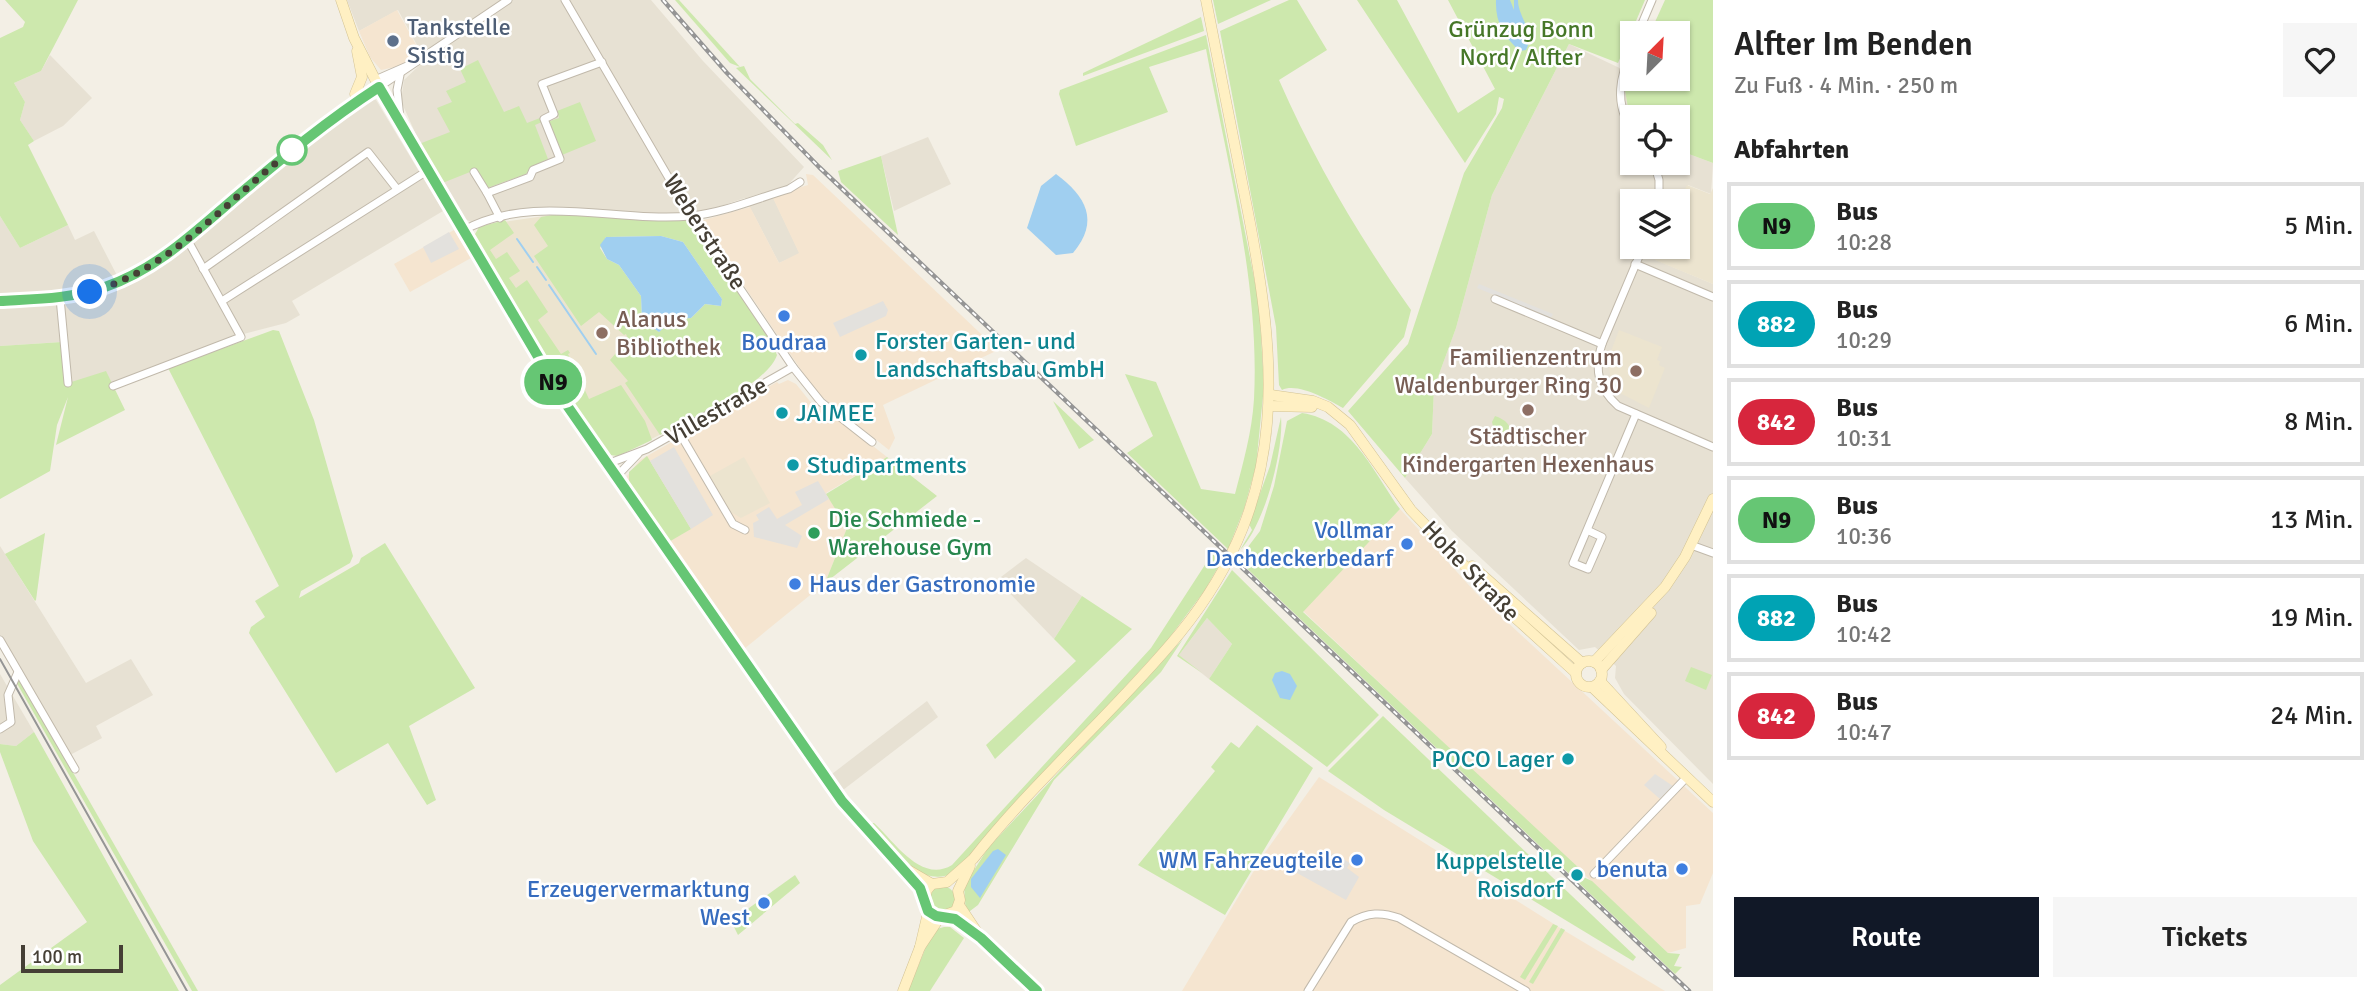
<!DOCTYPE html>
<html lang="de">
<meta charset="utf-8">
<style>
:root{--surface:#fff;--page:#f6f6f6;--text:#222;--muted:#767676;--line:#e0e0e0;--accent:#111827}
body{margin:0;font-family:Signika,sans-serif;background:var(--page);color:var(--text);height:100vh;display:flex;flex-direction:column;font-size:26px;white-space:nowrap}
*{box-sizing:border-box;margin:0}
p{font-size:23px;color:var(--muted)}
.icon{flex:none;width:38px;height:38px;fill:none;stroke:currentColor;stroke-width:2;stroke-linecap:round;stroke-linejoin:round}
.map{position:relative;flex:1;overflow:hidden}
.side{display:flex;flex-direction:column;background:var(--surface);width:665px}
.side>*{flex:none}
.badge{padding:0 14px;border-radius:23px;font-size:24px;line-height:46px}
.needle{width:46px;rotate:24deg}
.controls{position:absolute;left:1620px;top:21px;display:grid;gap:14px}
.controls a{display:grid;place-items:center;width:70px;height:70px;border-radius:0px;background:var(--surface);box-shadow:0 2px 5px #0004;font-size:35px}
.scale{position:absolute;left:21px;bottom:18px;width:102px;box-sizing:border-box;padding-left:7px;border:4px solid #453f35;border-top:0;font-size:19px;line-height:24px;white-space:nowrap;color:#453f35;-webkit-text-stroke:5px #fff;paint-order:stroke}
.you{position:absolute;width:35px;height:35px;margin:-18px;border:5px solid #fff;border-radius:50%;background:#1a73e8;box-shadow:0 0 0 10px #1a73e833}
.map>.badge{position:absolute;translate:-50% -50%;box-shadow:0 0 0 4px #fff}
h2{padding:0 21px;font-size:26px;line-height:63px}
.round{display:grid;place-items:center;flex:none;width:74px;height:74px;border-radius:0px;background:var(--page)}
.headline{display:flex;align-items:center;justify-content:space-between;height:119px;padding:0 21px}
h1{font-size:33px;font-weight:600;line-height:52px}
.primary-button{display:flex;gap:14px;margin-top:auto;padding:14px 21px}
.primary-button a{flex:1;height:80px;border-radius:0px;background:var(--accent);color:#fff;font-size:28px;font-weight:600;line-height:80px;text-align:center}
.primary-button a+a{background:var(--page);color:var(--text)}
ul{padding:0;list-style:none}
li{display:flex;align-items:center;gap:21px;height:88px;margin:0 14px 10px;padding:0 7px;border:4px solid var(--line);border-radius:0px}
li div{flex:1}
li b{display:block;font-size:26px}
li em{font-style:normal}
li .badge{min-width:77px;font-weight:700;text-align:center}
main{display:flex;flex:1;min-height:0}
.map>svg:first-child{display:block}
.residential{fill:#e7e1d3}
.commercial{fill:#f5e5d0}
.education{fill:#ece4cf}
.green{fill:#cde8ad;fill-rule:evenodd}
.parking{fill:#e3e1dd}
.water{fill:#a0cff0}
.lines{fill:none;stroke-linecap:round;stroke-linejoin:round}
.stream{stroke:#a0cff0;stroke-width:2}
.street-casing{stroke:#c1b9ab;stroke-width:9}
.secondary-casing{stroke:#d3c394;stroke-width:11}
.street{stroke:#fff;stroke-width:7}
.secondary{stroke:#fff0c3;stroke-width:10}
.tram{stroke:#959595;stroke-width:2}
.rail-casing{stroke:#959595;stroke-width:4.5}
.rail{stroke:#fff;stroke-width:2;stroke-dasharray:5;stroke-linecap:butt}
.line-casing{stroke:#fff;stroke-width:16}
.line{stroke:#66c674;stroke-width:10}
.walk{stroke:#453f35;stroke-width:7;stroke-dasharray:0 12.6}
.service-dot{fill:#5c6f8a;stroke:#fff;stroke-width:2.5}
.stop-dot{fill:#fff;stroke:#66c674;stroke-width:3.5}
.shop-dot{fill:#3f7fe0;stroke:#fff;stroke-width:2.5}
.education-dot{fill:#8d6e63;stroke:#fff;stroke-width:2.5}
.culture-dot{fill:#0f9aa8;stroke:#fff;stroke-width:2.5}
.leisure-dot{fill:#2e9e5b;stroke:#fff;stroke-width:2.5}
.labels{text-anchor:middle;stroke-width:5;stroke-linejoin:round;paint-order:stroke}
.service-label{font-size:24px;fill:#4e5e75;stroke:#fff;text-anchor:start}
.park-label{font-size:24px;fill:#467728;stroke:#fff}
.street-label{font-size:24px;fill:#453f35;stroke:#fff}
.education-label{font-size:24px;fill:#785e54;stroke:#fff;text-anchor:start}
.culture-label{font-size:24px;fill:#0d838f;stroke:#fff;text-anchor:start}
.shop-label{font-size:24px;fill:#366cbe;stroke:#fff;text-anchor:end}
.leisure-label{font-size:24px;fill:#27864d;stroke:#fff;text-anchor:start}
</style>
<main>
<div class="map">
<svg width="1713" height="991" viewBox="0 0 1713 991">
<rect width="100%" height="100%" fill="#f3efe5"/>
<g class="residential">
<path d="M347 0H651L703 61 804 167 787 186 770 191 800 254 779 263 745 198 691 216 537 212 475 224 463 218 434 171V166H430L401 101 404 80 425 60 398 10 359 31Z"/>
<path d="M1569 44 1628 72 1625 91 1633 121V163H1678V150L1713 163 1711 194 1688 185 1678 206V201H1633V247H1661L1656 260 1713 284V784L1624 694 1615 678 1616 666 1595 647 1579 650 1452 531 1405 478 1432 434 1434 388 1456 328 1492 195Z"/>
<path d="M50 55 92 98 63 126 34 141 20 120 25 102 14 83 41 71Z"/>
<path d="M372 99 376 100 443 211 292 301 300 315 286 323 236 336 111 384 109 381 65 384 61 342 0 346V216L20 248 68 225 75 240 94 231 123 287 150 273 181 251 296 156Z"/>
<path d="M928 137 951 184 894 211 881 156Z"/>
<path d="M0 546 86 683 131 659 153 695 96 726 102 738 70 755 0 640Z"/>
<path d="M1026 558 1082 596 1054 639 997 580Z"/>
<path d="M1207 618 1232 644 1209 679 1179 655Z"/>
<path d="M0 674 34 732 16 746 0 744Z"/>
<path d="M927 701 938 717 843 790 832 774Z"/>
</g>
<g class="commercial">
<path d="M397 10 420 52 399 66 381 70 370 57 359 31Z"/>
<path d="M806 174 813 175 998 350 883 405 895 438 889 450 816 392 700 221 750 207 779 263 799 253 772 196 808 185Z"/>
<path d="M454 230 471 258 410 292 394 264Z"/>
<path d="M788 380 796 384 817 410 823 407 887 457 826 493 847 528 825 583 744 649 667 543 629 486 627 476 640 460 777 382 779 384Z"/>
<path d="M1400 509 1476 593 1713 813V873L1700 904 1686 906V948L1668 953 1303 611Z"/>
<path d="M1319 777 1565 931 1665 991H1182L1264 854Z"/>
</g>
<g class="education">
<path d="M1687 185 1710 194 1713 188V284L1655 260 1661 247H1678V206Z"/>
<path d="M558 214 679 425 618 456 606 452 571 402 475 246 474 235 483 225Z"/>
<path d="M1619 330 1662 347 1657 360 1660 361 1659 365 1665 368 1649 408 1620 393 1611 381 1608 359Z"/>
<path d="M744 457 770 503 741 518 731 512 710 476Z"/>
</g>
<g class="green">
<path d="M5 0H78L41 71 14 83 25 102 20 120 34 141 28 145 68 225 20 248 0 216V38L23 27 25 22Z"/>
<path d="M675 0H679L740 67 730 63Z"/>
<path d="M1213 0H1271L1218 24Z"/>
<path d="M1289 0H1297L1327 50 1279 80C1315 162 1359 237 1411 310L1404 337 1343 408C1329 400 1297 382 1282 390L1279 385 1276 327 1220 31Z"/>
<path d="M1357 0H1397L1458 113 1495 89 1448 0H1645L1618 63 1569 44 1492 195 1456 328 1434 388 1432 434 1405 478 1348 411 1408 344 1464 173 1502 108 1504 99 1499 97 1496 114 1465 163Z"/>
<path d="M1665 0H1713V163L1678 150V117H1633V121L1630 118 1625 91 1633 73V79H1678V33H1650Z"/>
<path d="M1201 17 1204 31 1083 76V73Z"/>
<path d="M1206 35 1259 303 1264 386 1256 466 1244 509 1228 549 1127 453 1153 436 1125 374 1156 382 1201 489 1235 494C1243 463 1252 432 1254 399 1260 282 1227 164 1206 49L1149 67 1168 112 1076 146 1059 94 1060 90Z"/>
<path d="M478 60 504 112 519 106 527 123 540 118 542 122 535 125 548 159 530 168 526 174 487 188 475 170 440 184 434 171 435 167 430 166 419 144 450 132 437 108 452 102 446 91 466 82 460 69Z"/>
<path d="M744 66 750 79 795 124 798 123 823 145 832 160 736 68Z"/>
<path d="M580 102 596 141 562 155 547 122 559 118 557 111Z"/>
<path d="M881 156 898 235 841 182 838 171Z"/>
<path d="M558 214 689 220 766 332 777 355C767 385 688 420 660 435L625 383 628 381 610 360 628 339 626 334 624 335 599 312 581 326 534 256 548 246 534 225 541 217ZM661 236 683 242 722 299 721 306 705 304 691 318 674 319 659 332 642 320 641 296 619 265 607 259 600 248 606 237Z"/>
<path d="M505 220 514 233 490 250 496 259 507 252 520 271 509 278 516 288 527 280 548 312 538 320 561 354 568 350 570 353 568 354 589 399 621 385 645 421 652 440 618 456 610 455 571 402 475 246 473 238 479 227Z"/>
<path d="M273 330 279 331 314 420 353 556 350 563 301 591 299 598 359 563 361 558 385 543 475 688 409 726 436 800 427 805 388 743 336 773 249 633 251 627 265 617 255 601 279 586 168 368Z"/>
<path d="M62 342 65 384 106 371 125 410 56 445 68 397 57 425 50 471 0 499V346Z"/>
<path d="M1053 401 1094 440 1079 449Z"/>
<path d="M1302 413C1353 421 1373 472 1400 509L1303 612 1579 868 1573 874 1578 879 1581 876 1592 881 1668 953 1680 954 1674 966 1682 967 1675 974 1238 560 1260 531 1274 486 1287 421Z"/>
<path d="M1495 416C1506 420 1514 426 1507 437L1497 441 1492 422Z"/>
<path d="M1281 417C1284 451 1264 526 1240 550L1252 530 1249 524 1270 466Z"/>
<path d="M647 456 691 529 667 543 629 486V472Z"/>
<path d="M887 457 937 496 825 583 847 528 826 494Z"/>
<path d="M45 533 36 600 35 601 5 554Z"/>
<path d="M1212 554 1222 560 1205 590 1167 641 954 873C918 889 889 849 868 824L874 823C894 841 921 884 952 865L1151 648Z"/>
<path d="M1232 570 1379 715 1327 767 1209 679 1232 644 1207 618 1179 655 1202 673 1177 656Z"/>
<path d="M1082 596 1132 629 995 759 986 745 1076 661 1054 639Z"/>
<path d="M1183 639 1161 672 1054 780 978 905 966 914 964 886 988 848Z"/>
<path d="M1691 667 1712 675 1706 690 1685 681Z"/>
<path d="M19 678 198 991H192L15 680Z"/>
<path d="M1383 716 1636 957 1633 961 1384 810 1328 771Z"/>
<path d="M1257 725 1313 768 1225 915 1138 865 1215 771 1211 767 1231 742 1239 748Z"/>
<path d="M34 732 179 991H0V985L87 922 33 841 0 752V744L16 746Z"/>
<path d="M795 875 800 883 738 935 731 921Z"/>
<circle cx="942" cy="899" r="13"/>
<path d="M1553 924 1558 926 1525 980 1520 977Z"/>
<path d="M944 927H950L964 938 930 991H908L933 930Z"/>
<path d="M1561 928 1565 930 1533 984 1529 982Z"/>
</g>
<g class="parking">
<path d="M449 232 459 249 431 263 423 247Z"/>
<path d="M1479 284 1553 314 1551 318 1477 288Z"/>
<path d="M883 301 888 310 886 316 840 337 833 323Z"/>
<path d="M674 447 713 515 691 529 650 461Z"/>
<path d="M818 481 829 499 785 525 802 536 797 548 754 537 753 523 759 520 756 515 769 507 777 519 802 505 795 492Z"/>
<path d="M1655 774 1673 786 1660 799 1644 785Z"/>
<path d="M1333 853 1350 863 1347 868 1359 877 1346 900 1288 868 1291 863 1320 871Z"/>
</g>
<g class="water">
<path d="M1496 0H1510L1514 10V0H1518C1518 18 1536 31 1526 50L1520 51C1504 37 1495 22 1496 0Z"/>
<path d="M1056 174C1086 196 1100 221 1073 253L1056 255 1027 228 1041 186Z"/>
<path d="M661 236 683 242 722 299 721 306 705 304 691 318 674 319 659 332 642 320 641 296 619 265 607 259 600 245 606 237Z"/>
<path d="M1282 671 1290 674 1297 686 1290 700 1280 698 1272 680 1275 673Z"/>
<path d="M998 849 1006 855 980 898 971 887V879L993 851Z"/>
</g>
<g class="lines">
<g class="stream">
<path d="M517 239 533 262"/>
<path d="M537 267 546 280"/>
<path d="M549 285 596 354"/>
</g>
<g class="street-casing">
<g id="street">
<path d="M565 0 691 216 793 367 821 402 872 442"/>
<path d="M1638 33 1652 0"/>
<path d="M1633 46C1620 76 1613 103 1633 132"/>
<path d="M375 80 407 66"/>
<path d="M379 87 508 0"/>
<path d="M400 118 397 90 400 75"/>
<path d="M1654 163 1659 180V201"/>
<path d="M474 172 487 193"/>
<path d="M500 218 487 193 530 177 533 170 560 159 544 119 554 114 542 84 602 62"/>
<path d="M462 231C532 192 616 223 691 216 723 213 758 198 789 189L800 182"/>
<path d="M1643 247 1602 344C1594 369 1598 388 1618 406L1713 447"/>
<path d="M1635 264 1713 297"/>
<path d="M203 269 368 152 397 189"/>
<path d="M60 298 68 383"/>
<path d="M1495 299 1602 344"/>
<path d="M222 301 427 171"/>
<path d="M113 386 241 337 187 239"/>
<path d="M679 432 733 524 745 530"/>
<path d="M607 464 647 449 793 367"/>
<path d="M616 477 638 454"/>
<path d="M1587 530 1602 537 1588 569 1573 563 1636 414"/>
<path d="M1691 545 1713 553"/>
<path d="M0 640 75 769"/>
<path d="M0 729 11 722 8 695 18 672"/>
<path d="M1594 874 1686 778"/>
<path d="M1308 991 1351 922C1368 912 1382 912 1399 918L1526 991"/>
</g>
</g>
<g class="secondary-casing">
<g id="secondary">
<path d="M341 0 354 38 379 87 566 404 842 801 899 863 924 897"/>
<path d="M355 94 362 77 357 51"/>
<path d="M0 301C35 299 71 299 105 287 158 269 198 229 240 194 285 155 329 119 379 87"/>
<path d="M1271 395 1313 401 1328 407 1350 425 1411 510 1511 614 1576 673"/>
<path d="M1270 406 1312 407"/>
<path d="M1472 566 1582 663"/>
<circle cx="1589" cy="674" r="13"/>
<path d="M1594 662 1665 587 1685 557 1713 499"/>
<path d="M1601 670 1651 613"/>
<path d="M1600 681 1661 747"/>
<path d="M1592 687 1713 802"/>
<path d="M908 870 932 884"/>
<path d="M959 905 981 938 1037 991"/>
<path d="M925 906 931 914 940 917 956 911 960 900 958 891 970 866"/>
<path d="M920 947 927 917 924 902 927 890 932 884 947 882 973 859C1036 779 1115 712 1180 633 1294 493 1277 356 1244 192 1231 128 1219 64 1206 0"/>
<path d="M903 991 920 947 940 917"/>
</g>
</g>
<use href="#street" class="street"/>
<use href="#secondary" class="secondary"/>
<path class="tram" d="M0 659 187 991"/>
<g class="rail-casing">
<path id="rail" d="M663 0 727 73 819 167 1689 991"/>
</g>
<use href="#rail" class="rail"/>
</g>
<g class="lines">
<g class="line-casing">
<path id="line" d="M0 301C35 299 71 299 105 287 157 269 195 232 236 197 282 158 328 120 379 87L566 404 842 801 920 888 928 911 936 916 955 919 981 938 1037 991"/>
</g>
<use href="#line" class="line"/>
<path class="walk" d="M90 292C171 270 227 200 292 150"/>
</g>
<circle class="service-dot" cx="393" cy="41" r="7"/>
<circle class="stop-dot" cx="292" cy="150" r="14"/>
<g class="shop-dot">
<circle cx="784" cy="316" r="7"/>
<circle cx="1407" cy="544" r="7"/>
<circle cx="795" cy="584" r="7"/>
<circle cx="1357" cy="860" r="7"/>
<circle cx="1682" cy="869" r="7"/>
<circle cx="764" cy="903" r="7"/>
</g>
<g class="education-dot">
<circle cx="602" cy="333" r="7"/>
<circle cx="1636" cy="371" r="7"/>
<circle cx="1528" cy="410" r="7"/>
</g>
<g class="culture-dot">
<circle cx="861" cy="355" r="7"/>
<circle cx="782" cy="413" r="7"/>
<circle cx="793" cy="465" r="7"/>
<circle cx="1568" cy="759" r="7"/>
<circle cx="1577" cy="875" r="7"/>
</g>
<circle class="leisure-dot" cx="814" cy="533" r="7"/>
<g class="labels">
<g class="service-label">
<text x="407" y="35">Tankstelle<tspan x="407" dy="28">Sistig</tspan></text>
</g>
<g class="park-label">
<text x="1521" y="37">Grünzug Bonn<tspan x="1521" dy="28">Nord/ Alfter</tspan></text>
</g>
<g class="street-label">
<text transform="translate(705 232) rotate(57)" y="8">Weberstraße</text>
<text transform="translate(716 411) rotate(-30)" y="8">Villestraße</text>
<text transform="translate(1471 571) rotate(46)" y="8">Hohe Straße</text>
</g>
<g class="education-label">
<text x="616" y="327">Alanus<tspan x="616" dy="28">Bibliothek</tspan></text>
<text x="1622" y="365" text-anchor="end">Familienzentrum<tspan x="1622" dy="28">Waldenburger Ring 30</tspan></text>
<text x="1528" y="444" text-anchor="middle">Städtischer<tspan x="1528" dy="28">Kindergarten Hexenhaus</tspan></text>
</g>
<g class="culture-label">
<text x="875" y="349">Forster Garten- und<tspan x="875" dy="28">Landschaftsbau GmbH</tspan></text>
<text x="796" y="421">JAIMEE</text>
<text x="807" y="473">Studipartments</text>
<text x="1554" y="767" text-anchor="end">POCO Lager</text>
<text x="1563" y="869" text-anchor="end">Kuppelstelle<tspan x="1563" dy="28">Roisdorf</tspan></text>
</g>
<g class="shop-label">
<text x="784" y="350" text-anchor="middle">Boudraa</text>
<text x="1393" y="538">Vollmar<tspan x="1393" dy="28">Dachdeckerbedarf</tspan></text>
<text x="809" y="592" text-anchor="start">Haus der Gastronomie</text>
<text x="1343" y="868">WM Fahrzeugteile</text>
<text x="1668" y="877">benuta</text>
<text x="750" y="897">Erzeugervermarktung<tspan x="750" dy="28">West</tspan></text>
</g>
<g class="leisure-label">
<text x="828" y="527">Die Schmiede -<tspan x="828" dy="28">Warehouse Gym</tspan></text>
</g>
</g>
</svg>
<div class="controls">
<a><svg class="needle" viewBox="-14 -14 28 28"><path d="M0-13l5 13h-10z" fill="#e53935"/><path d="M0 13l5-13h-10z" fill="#767676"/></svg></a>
<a><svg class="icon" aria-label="locate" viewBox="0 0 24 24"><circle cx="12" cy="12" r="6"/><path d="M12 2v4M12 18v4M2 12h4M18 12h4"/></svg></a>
<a><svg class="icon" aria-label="layers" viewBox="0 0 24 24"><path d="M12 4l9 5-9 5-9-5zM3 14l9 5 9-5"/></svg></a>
</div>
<div class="scale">100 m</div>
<div class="you" style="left:90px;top:292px"></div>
<b class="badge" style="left:553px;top:382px;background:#66c674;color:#111">N9</b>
</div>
<section class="side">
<div class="headline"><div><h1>Alfter Im Benden</h1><p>Zu Fuß · 4 Min. · 250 m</p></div><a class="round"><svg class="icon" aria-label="heart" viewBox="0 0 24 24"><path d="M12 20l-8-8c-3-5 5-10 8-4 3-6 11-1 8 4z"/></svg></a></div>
<h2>Abfahrten</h2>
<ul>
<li><span class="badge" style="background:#66c674;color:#111">N9</span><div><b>Bus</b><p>10:28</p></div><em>5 Min.</em></li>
<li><span class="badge" style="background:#00a3b4;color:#fff">882</span><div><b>Bus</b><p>10:29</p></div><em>6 Min.</em></li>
<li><span class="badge" style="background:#d7263d;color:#fff">842</span><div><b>Bus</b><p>10:31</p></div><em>8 Min.</em></li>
<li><span class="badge" style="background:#66c674;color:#111">N9</span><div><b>Bus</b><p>10:36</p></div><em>13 Min.</em></li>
<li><span class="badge" style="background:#00a3b4;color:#fff">882</span><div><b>Bus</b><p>10:42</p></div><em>19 Min.</em></li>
<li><span class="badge" style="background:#d7263d;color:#fff">842</span><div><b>Bus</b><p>10:47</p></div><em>24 Min.</em></li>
</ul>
<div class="primary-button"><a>Route</a><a>Tickets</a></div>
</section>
</main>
